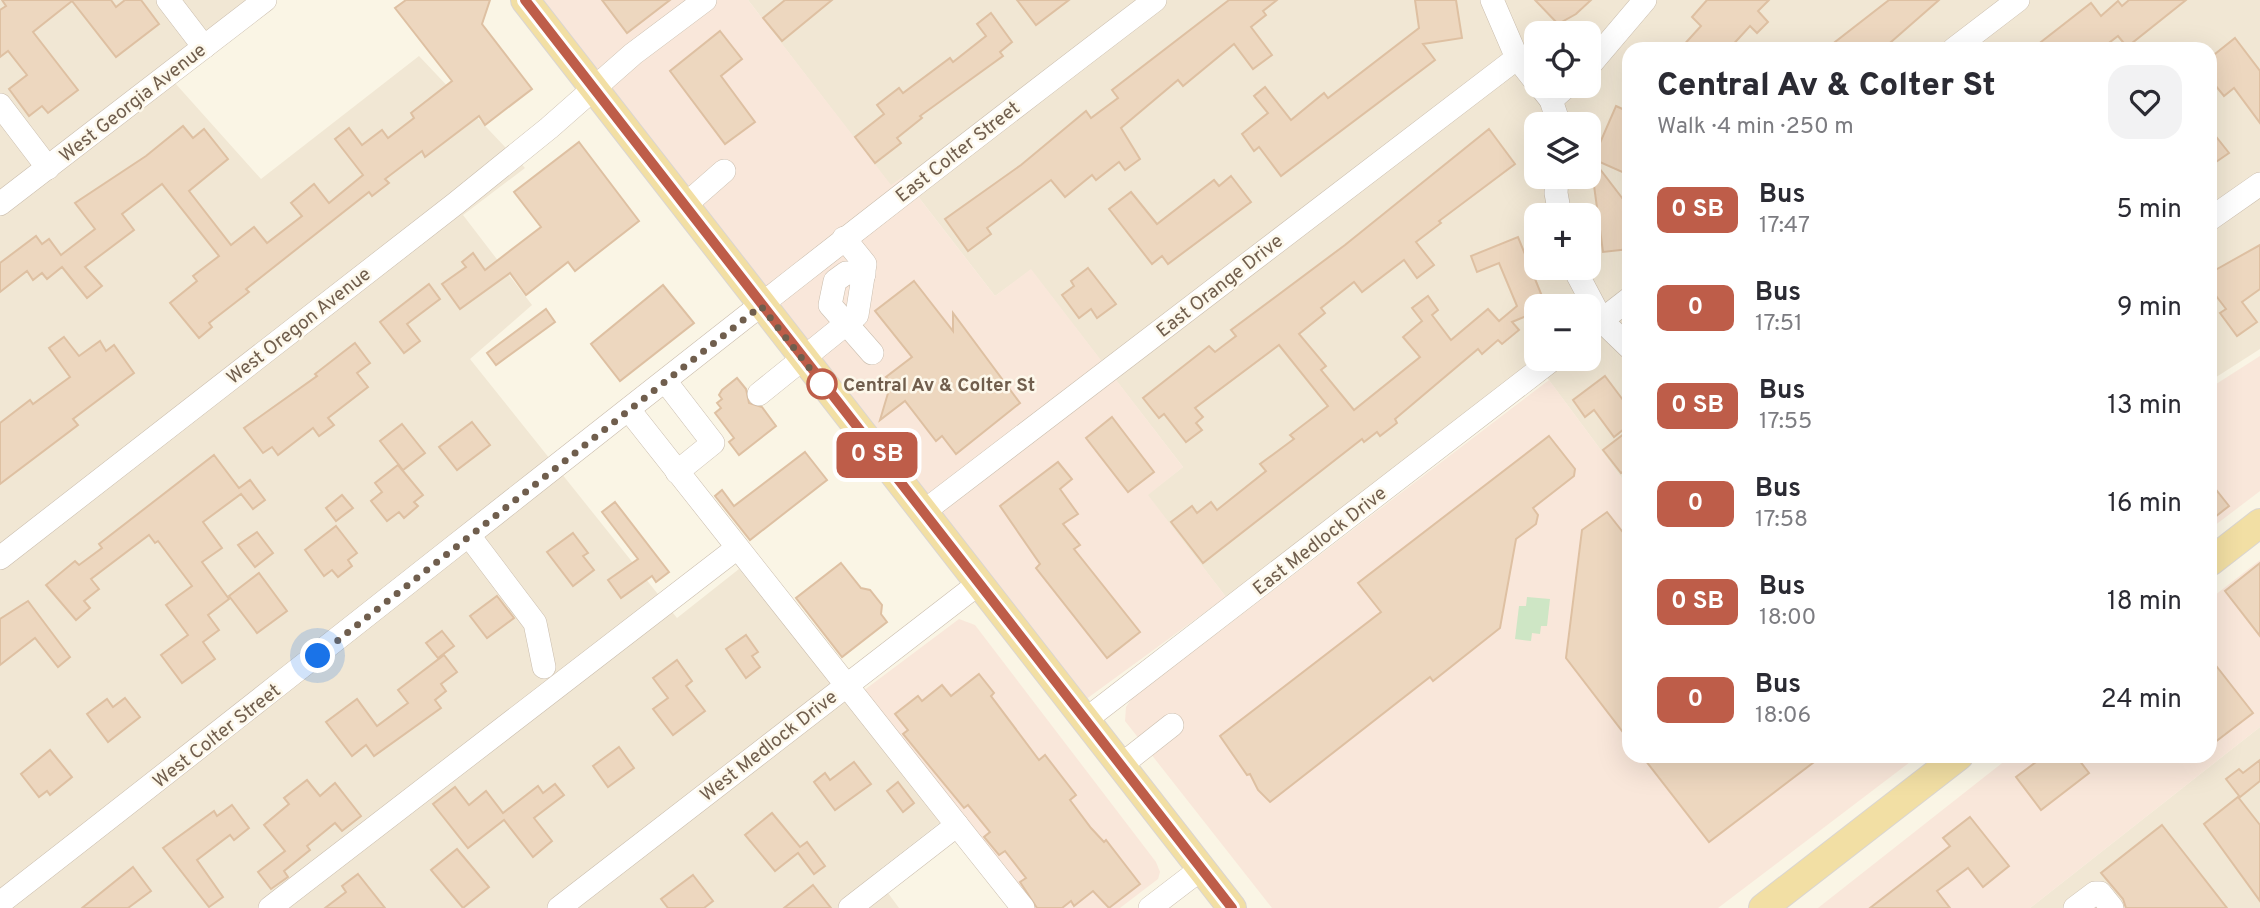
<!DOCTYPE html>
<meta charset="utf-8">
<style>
:root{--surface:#fff;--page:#f2f2f3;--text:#2b2b33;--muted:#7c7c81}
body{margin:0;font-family:Overpass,sans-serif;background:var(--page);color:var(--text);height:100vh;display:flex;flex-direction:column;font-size:26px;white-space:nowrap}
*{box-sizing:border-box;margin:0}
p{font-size:23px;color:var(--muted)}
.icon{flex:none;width:38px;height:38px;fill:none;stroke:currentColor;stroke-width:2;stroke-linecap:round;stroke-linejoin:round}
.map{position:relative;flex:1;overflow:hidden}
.details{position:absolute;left:1622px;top:42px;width:595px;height:721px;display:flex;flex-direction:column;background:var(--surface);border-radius:21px;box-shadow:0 7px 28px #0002}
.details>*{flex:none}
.badge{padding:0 14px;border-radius:10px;font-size:24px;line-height:46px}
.fabs{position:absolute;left:1524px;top:21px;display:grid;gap:14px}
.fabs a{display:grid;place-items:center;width:77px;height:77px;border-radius:14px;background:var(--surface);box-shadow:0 7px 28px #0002;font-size:35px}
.you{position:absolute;width:35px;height:35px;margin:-18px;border:5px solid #fff;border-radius:50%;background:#1a73e8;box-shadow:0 0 0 10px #1a73e833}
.map>.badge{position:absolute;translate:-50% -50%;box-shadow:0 0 0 4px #fff}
.round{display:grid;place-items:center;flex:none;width:74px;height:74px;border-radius:21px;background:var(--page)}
.overview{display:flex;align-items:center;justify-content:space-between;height:119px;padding:0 35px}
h1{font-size:33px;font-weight:800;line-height:52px}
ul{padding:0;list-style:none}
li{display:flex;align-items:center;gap:21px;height:98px;padding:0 35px}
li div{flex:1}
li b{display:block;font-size:26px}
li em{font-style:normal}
li .badge{min-width:77px;font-weight:700;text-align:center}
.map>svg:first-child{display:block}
.residential{fill:#f1e7d4;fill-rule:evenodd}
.commercial{fill:#f9e7da}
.green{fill:#cee6c5}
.building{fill:#edd7bf;stroke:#dec0a2;stroke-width:2}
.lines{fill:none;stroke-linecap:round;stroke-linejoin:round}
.minor-casing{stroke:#cabdad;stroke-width:24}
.major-casing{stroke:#dad5d1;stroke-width:30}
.minor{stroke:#fff;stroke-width:23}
.major{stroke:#f2dfa4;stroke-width:28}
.line-casing{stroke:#fff;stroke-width:16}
.line{stroke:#be5d49;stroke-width:10}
.walk{stroke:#705e4d;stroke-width:7;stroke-dasharray:0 12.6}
.stop-dot{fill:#fff;stroke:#be5d49;stroke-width:3.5}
.labels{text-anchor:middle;stroke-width:5;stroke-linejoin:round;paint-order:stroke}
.street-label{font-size:19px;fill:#705e4d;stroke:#fdf8eb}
.stop-label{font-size:19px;font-weight:bold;fill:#705e4d;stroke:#fdf8eb;text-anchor:start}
</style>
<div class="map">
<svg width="2260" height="908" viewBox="0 0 2260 908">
<rect width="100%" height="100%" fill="#faf5e5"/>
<g class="residential">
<path d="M0 0H264L0 204Z"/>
<path d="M748 0H2260V349L2210 381V49H1629V488L1534 360 1226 597 1147 495 1183 467 1031 270 995 296 903 177 891 186ZM1536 33H1589V86H1536ZM1536 124H1589V177H1536ZM1536 215H1589V268H1536ZM1536 306H1589V359H1536Z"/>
<path d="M419 56 525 168 463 215 532 305 470 359 677 618 739 569 942 821 874 874 899 908H0V214L175 83 261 179Z"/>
<path d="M2260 727V908H2030Z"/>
</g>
<g class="commercial">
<path d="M525 0H748L891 185 903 177 995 296 1031 269 1183 467 1148 495 1226 597 1074 708Z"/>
<path d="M2260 356V491L2210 529V388Z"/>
<path d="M1549 380 1629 488V756H1918L1718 908H1272L1125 721 1126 707 1132 698Z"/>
<path d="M2260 560V727L2030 908H1818L2011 756H2210V599Z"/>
<path d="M959 619 975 625 1156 862 1160 872 1158 879 1120 908H1023L855 697Z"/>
</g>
<path class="green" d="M1527 597 1550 599 1547 626H1541L1540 634 1532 633 1531 641 1515 639 1519 606H1526Z"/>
<g class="building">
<path d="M2 0H111L116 7 125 0H141L159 24 116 57 72 1 33 32 78 90 48 113 42 106 29 116 9 89 27 75 8 51 0 57V10L6 6Z"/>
<path d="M406 0H490L482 24 532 89 485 125 479 116 425 157 422 151 385 179 389 183 372 196 369 192 246 289 249 292 209 323 212 327 199 338 170 303 197 281 193 276 219 256 162 184 122 214 134 230 85 267 102 286 87 298 62 267 47 279 42 273 33 280 27 271 0 292V263L36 236 42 244 49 239 61 255 95 229 75 203 146 156 183 126 193 138 204 129 228 159 189 191 231 245 254 227 267 243 302 216 291 203 314 184 329 203 363 175 335 139 349 128 362 145 382 130 388 138 414 118 411 113 452 81 395 8Z"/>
<path d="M602 0H670L627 33Z"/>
<path d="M785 0H832L782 41 763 18Z"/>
<path d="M1017 0H1069L1036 25Z"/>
<path d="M1229 0H1277L1263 11 1266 15 1251 27 1272 55 1253 69 1234 44 1183 86 1178 80 1121 128 1140 159 1125 170 1119 162 1096 180 1092 175 1065 197 1051 180 987 228 991 234 968 251 945 219 1021 165 1086 111 1091 118 1118 98 1112 90Z"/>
<path d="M1415 0H1456L1462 38 1423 44 1435 60 1281 176 1259 147 1254 151 1242 134 1268 113 1254 96 1265 87 1291 120 1324 93 1328 98 1419 28Z"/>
<path d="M1535 0H1591L1576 14 1558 24Z"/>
<path d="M1707 0H1769L1758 11 1768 22 1757 33 1750 26 1729 49H1680L1701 26 1692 17Z"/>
<path d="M1889 0H1939L1883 49H1826Z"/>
<path d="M2129 0H2186L2127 47 2118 36 2101 49H2032L2091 3 2101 16 2118 1 2122 6Z"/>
<path d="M991 13 1012 42 1000 52 1003 56 920 116 922 118 897 138 901 143 875 163 855 137 884 114 877 105 899 88 903 93 950 58 953 62 986 36 977 24Z"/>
<path d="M720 31 742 59 721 76 755 122 725 144 670 71Z"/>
<path d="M2235 38 2260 71V123L2234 88 2224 96 2210 79V58Z"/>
<path d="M1616 106 1629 112V175L1593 159Z"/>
<path d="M1489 129 1515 164 1439 221 1441 223 1416 242 1434 265 1417 278 1404 260 1362 292 1354 282 1321 308 1325 313 1299 334 1326 366 1321 370 1354 410 1420 357 1403 337 1422 321 1412 308 1428 296 1438 310 1432 315 1451 340 1488 309 1499 321 1517 306 1499 263 1477 272 1471 256 1518 237 1546 306H1536V312L1512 322 1519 330 1502 344 1498 340 1482 354 1478 349 1395 419 1397 423 1380 436 1377 432 1364 442 1362 439 1203 563 1171 522 1192 506 1197 513 1211 502 1217 510 1266 471 1260 464 1294 439 1290 435 1328 406 1279 345 1195 408 1203 417 1196 423 1202 430 1186 442 1164 414 1159 418 1143 398 1209 346 1215 352 1236 336 1231 330 1345 245Z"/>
<path d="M2210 129 2229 153 2216 162 2210 154Z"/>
<path d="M579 142 639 221 575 271 568 262 526 295 510 273 460 309 442 284 466 267 462 262 473 253 485 270 541 227 514 192Z"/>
<path d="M1590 156 1629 207V249L1603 252Z"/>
<path d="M1231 176 1251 202 1168 264 1162 256 1152 264 1109 209 1131 192 1157 224 1214 180 1219 186Z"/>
<path d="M2260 245V289L2242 302 2257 322 2237 336 2220 313 2226 309 2210 288V273Z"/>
<path d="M1088 268 1116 304 1097 318 1091 309 1079 318 1062 295 1074 286 1071 281Z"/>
<path d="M914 281 953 331V313L1020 403 956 454 942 436 936 441 905 401 880 420 891 383 886 377 912 357 875 311Z"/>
<path d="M429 284 440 299 407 324 420 341 404 353 380 322Z"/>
<path d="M663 285 694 323 620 381 591 344Z"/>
<path d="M546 309 555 322 496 365 487 353Z"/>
<path d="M64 337 79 356 100 341 106 351 114 345 134 373 73 419 78 425 0 484V423L30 400 33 404 70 377 49 348Z"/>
<path d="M355 343 370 363 357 373 368 387 328 418 334 425 319 436 313 428 278 455 272 447 263 453 244 428 317 376 315 374Z"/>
<path d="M1605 376 1629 408V425L1614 437 1594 410 1585 417 1573 400Z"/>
<path d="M737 378 746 389 749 403 762 407 776 426 739 455 729 442 734 438 715 413 721 408 717 403 722 399 719 395 722 390Z"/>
<path d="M1112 417 1154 472 1128 492 1086 438Z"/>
<path d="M472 422 490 445 457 470 439 447Z"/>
<path d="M402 424 425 453 403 470 380 441Z"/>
<path d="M1629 430V467L1621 473 1603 450Z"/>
<path d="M1549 436 1575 469 1574 476 1533 508 1538 515 1536 524 1516 539 1500 628 1433 681 1430 677 1270 802 1258 790 1250 774 1247 775 1220 736 1381 612 1358 583Z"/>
<path d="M805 452 827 480 750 540 715 496 722 490 734 506Z"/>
<path d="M214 455 239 488 250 480 265 500 253 509 241 494 203 522 222 548 202 562 229 599 208 615 219 630 203 642 215 659 182 683 161 655 188 635 166 605 192 586 158 541 155 543 149 535 91 579 99 589 84 601 90 608 76 620 46 585 75 561 79 565 102 548 99 544Z"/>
<path d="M1058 462 1072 479 1060 489 1078 514 1063 524 1080 545 1074 549 1140 632 1107 658 1036 568 1040 564 1000 506Z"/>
<path d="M398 465 423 495 414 502 418 506 404 518 399 512 387 521 371 501 382 492 375 483Z"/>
<path d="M2210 482 2229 506 2210 521Z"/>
<path d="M342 495 353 508 336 521 326 508Z"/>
<path d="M615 502 669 572 656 582 652 576 621 598 608 580 638 559 602 512Z"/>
<path d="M1607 512 1629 540V740L1566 658 1582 530Z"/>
<path d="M336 526 357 553 348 560 352 566 338 577 332 570 324 576 305 550Z"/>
<path d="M257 532 273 553 255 567 238 545Z"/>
<path d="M573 533 588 553 583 556 594 570 573 586 547 552Z"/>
<path d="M841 563 861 588 870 590 882 605 881 614 887 622 842 657 796 598Z"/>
<path d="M2260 563V636L2225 591Z"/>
<path d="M259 573 287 611 257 633 229 596Z"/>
<path d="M497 596 514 618 487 638 470 616Z"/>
<path d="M28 601 70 657 58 667 35 638 0 665V619Z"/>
<path d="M442 631 454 646 438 658 426 643Z"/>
<path d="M746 635 758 652 752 656 760 667 746 678 726 649Z"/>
<path d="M444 655 457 672 441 684 446 691 435 700 441 708 374 756 366 745 352 756 326 722 357 699 377 726 408 703 398 690Z"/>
<path d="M2210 658 2253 713 2210 746Z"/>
<path d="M677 660 692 681 686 686 705 711 673 735 653 709 668 698 653 678Z"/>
<path d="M979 674 994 693 991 696 1039 760 1045 755 1076 795 1070 800 1091 828 1104 842 1106 840 1140 884 1109 908 1093 891 1074 906 1071 901 1062 908H1037L1020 882 1026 878 1005 851 999 855 984 837 990 832 968 805 964 808 903 734 908 730 895 714 918 696 922 701 942 685 951 696Z"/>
<path d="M125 698 140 717 108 742 87 714 107 699 113 707Z"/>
<path d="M619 747 634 768 608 787 593 766Z"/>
<path d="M50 750 72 777 50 795 47 791 39 797 21 774Z"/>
<path d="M1642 756H1822L1709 842Z"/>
<path d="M2044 756H2076L2089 773 2041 810 2016 777Z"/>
<path d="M2260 760V781L2240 797 2226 779 2239 769 2243 773Z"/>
<path d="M854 762 871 784 835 810 814 782 825 773 830 780Z"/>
<path d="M307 780 320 796 335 783 361 816 342 831 335 823 307 846 310 850 284 871 288 877 271 889 258 872 285 851 264 825 289 804 284 798Z"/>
<path d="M898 782 914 803 903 812 887 791Z"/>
<path d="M555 784 564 795 534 818 552 841 533 857 504 820 468 848 433 804 455 787 469 805 486 791 503 813 538 786 543 793Z"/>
<path d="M2238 797 2260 825V901L2204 824Z"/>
<path d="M232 805 249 828 234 840 230 835 197 860 223 897 209 907 163 848 214 811 217 816Z"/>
<path d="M772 813 800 847 807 842 825 866 814 874 798 853 775 871 745 835Z"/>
<path d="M1970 817 2009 866 1983 887 1968 868 1937 891 1950 908H1870L1950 846 1943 838Z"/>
<path d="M2162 825 2195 867 2227 908H2126L2123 899 2101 873Z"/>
<path d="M457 849 489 887 463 908 431 870Z"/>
<path d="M133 867 151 891 128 908H82Z"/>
<path d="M358 874 385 908H325L346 892 342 886Z"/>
<path d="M693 875 713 901 704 908H668L661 899Z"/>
<path d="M813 885 831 908H784Z"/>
</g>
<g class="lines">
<g class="minor-casing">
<g id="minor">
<path d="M168 0 204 47"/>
<path d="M1492 0 1517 58 1536 82"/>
<path d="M1954 49 2018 0"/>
<path d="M1589 66 1645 0"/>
<path d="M1540 86 1551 100 1559 124"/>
<path d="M1551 100 1567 86"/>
<path d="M0 105 48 168"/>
<path d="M1557 177 1556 193 1560 215"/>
<path d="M0 204 265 0"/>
<path d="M684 206 724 171"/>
<path d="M2210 219 2260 184"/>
<path d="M1574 268 1602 321 1629 347"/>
<path d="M864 274 846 273 835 281 830 305 872 353"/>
<path d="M1589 330 1629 299"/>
<path d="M666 382 713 443 677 472"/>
<path d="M759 394 857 315 865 264 844 238"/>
<path d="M629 410 957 825"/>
<path d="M922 513 1517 58"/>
<path d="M470 537 535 623 544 667"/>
<path d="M0 558 455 204 549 128 633 54 705 0"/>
<path d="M1084 721 1553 359"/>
<path d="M1120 766 1172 725"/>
<path d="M0 903C386 603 766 296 1155 0"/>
<path d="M270 908 737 548"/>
<path d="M559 908 978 584"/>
<path d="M850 908 957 825 1023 908"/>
<path d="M1150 908 1201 869"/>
<path d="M2075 908 2095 893H2100L2112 908"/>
</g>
</g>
<g class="major-casing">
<g id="major">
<path d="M525 0 1232 908"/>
<path d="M2210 562 2260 523"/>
<path d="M1763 908 1959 756"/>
</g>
</g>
<use href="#minor" class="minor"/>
<use href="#major" class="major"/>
</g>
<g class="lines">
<g class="line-casing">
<path id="line" d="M525 0 1232 908"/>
</g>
<use href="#line" class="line"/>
<path class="walk" d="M318 656 761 306 822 384"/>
</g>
<circle class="stop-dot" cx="822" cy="384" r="14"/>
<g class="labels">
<g class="street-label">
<text transform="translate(132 102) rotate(-38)" y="7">West Georgia Avenue</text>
<text transform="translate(957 151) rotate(-38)" y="7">East Colter Street</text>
<text transform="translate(1219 285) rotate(-38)" y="7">East Orange Drive</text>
<text transform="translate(298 325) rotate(-38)" y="7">West Oregon Avenue</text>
<text transform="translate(1319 540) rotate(-38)" y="7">East Medlock Drive</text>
<text transform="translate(216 735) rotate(-38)" y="7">West Colter Street</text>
<text transform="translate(768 745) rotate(-38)" y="7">West Medlock Drive</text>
</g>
<g class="stop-label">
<text x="843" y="391">Central Av &amp; Colter St</text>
</g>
</g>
</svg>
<div class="fabs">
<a><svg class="icon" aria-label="locate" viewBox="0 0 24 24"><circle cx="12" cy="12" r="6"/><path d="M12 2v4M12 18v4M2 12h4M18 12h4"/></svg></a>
<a><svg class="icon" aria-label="layers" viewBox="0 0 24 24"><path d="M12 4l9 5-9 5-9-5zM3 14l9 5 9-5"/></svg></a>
<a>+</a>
<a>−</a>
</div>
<div class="you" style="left:318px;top:656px"></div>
<b class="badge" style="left:877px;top:455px;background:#be5d49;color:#fff">0 SB</b>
<section class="details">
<div class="overview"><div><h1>Central Av &amp; Colter St</h1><p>Walk · 4 min · 250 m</p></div><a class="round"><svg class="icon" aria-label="heart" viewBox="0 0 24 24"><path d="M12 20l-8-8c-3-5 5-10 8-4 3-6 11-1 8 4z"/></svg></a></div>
<ul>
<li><span class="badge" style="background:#be5d49;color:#fff">0 SB</span><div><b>Bus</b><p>17:47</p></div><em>5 min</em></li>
<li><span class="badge" style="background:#be5d49;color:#fff">0</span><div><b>Bus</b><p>17:51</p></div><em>9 min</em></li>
<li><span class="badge" style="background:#be5d49;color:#fff">0 SB</span><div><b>Bus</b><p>17:55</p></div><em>13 min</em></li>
<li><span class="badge" style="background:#be5d49;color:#fff">0</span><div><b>Bus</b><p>17:58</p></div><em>16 min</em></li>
<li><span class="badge" style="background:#be5d49;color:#fff">0 SB</span><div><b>Bus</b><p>18:00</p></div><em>18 min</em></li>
<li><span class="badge" style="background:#be5d49;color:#fff">0</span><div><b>Bus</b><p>18:06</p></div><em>24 min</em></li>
</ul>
</section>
</div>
